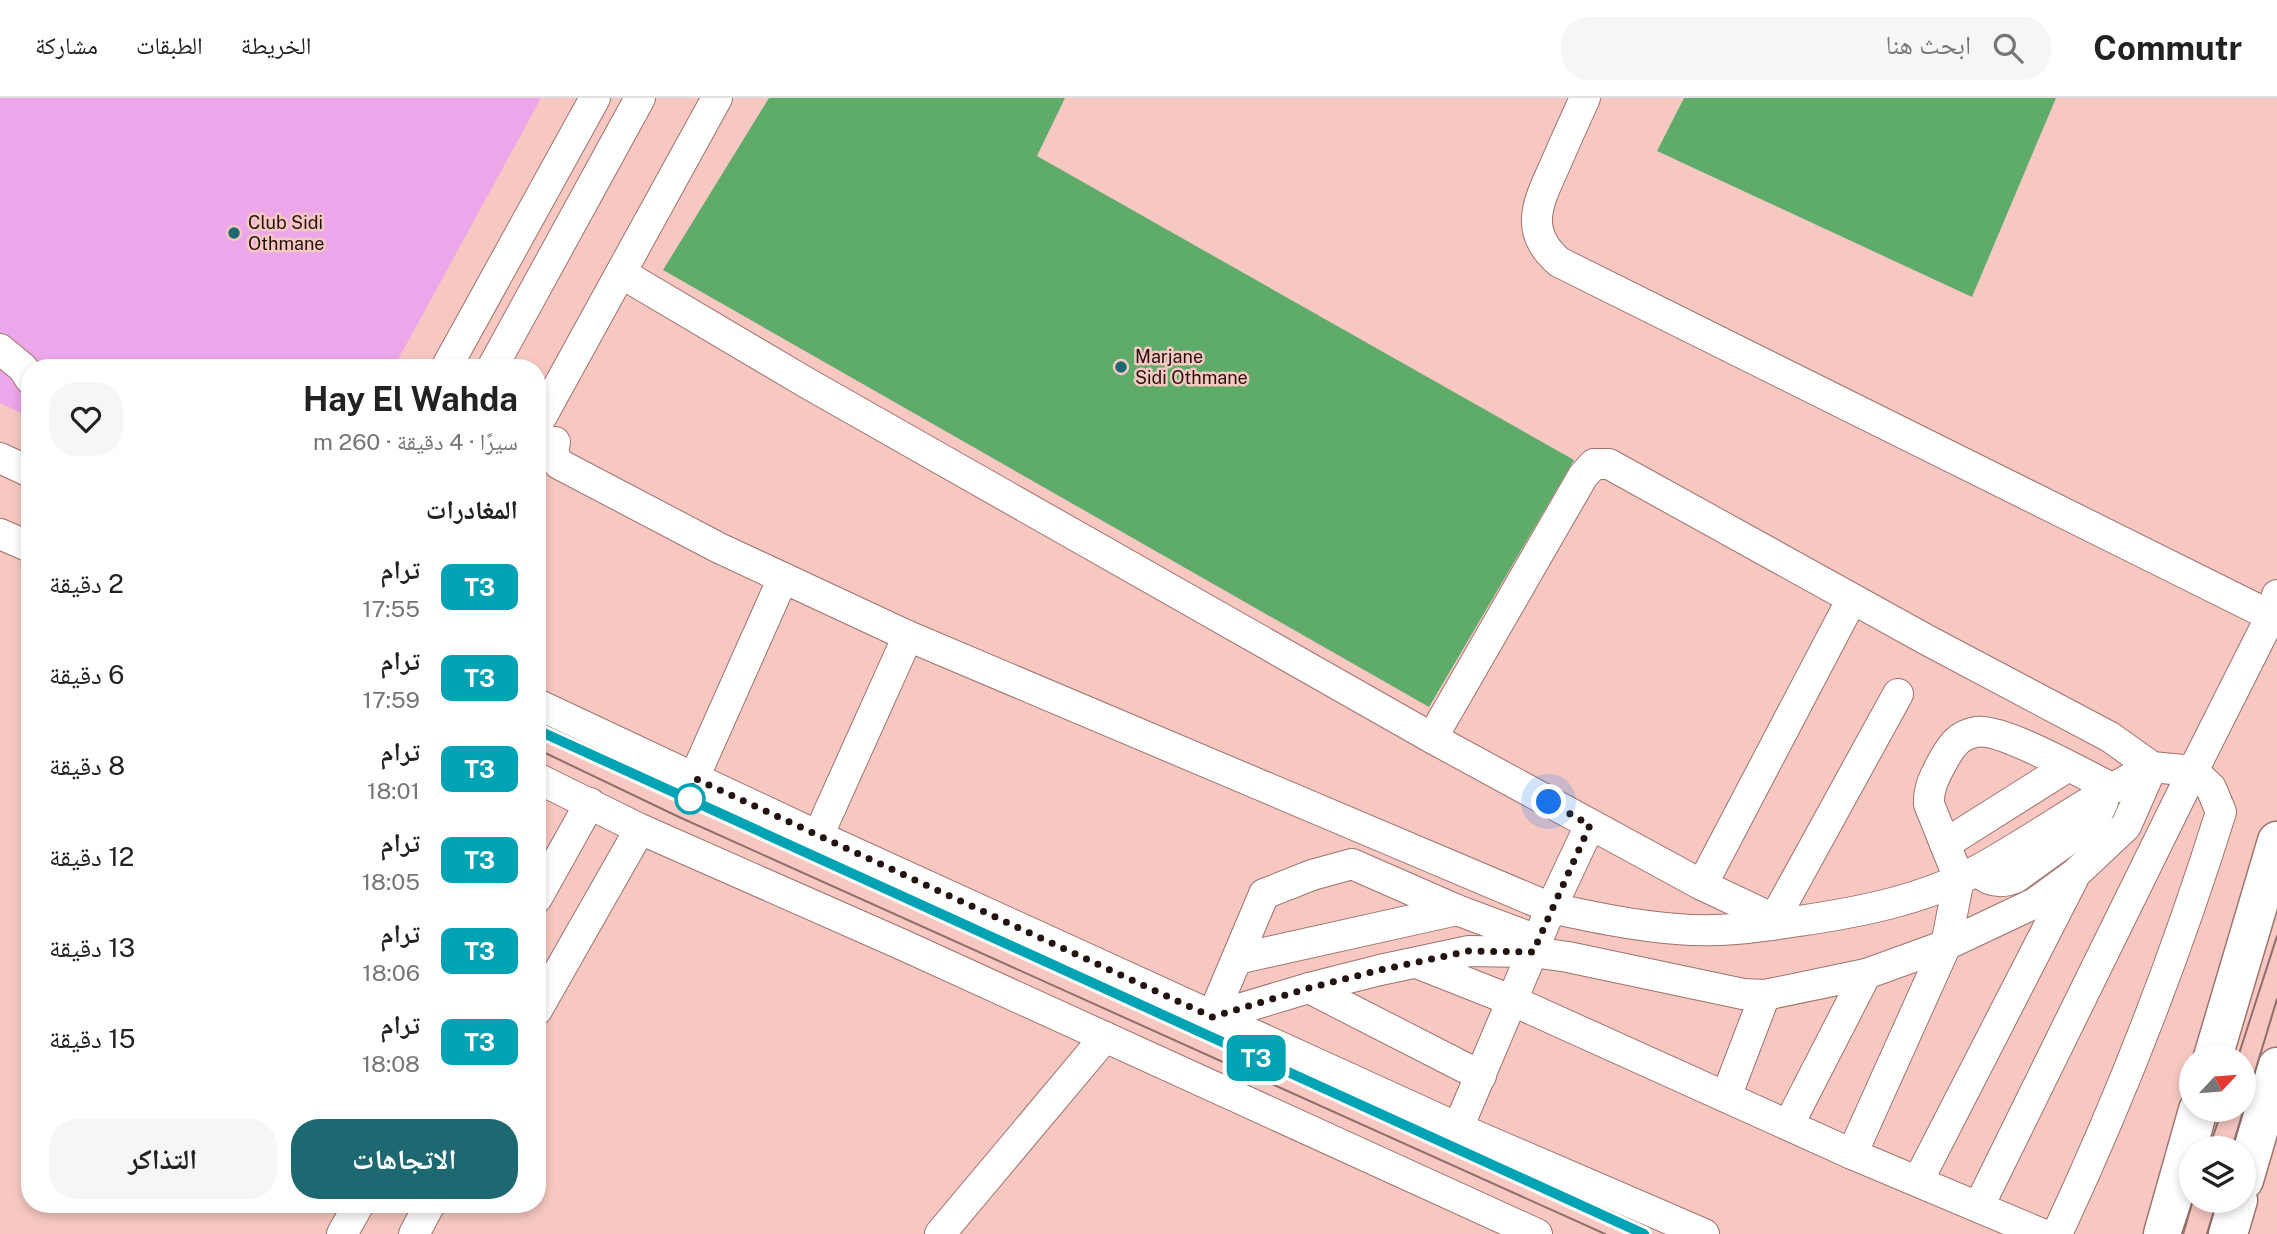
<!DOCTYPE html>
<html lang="ar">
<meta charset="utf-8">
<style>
:root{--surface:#fff;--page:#f6f6f6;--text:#222;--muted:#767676;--line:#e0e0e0;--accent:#1d6871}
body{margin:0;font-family:"Public Sans","Noto Naskh Arabic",sans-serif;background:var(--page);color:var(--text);direction:rtl;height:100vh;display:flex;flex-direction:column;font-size:26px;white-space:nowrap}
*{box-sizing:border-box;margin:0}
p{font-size:23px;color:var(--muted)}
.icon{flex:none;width:38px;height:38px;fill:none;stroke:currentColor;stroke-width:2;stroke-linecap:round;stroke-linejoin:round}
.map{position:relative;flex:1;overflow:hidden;direction:ltr}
.side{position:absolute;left:21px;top:261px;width:525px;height:854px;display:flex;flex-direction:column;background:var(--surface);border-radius:28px;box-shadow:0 4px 10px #0003;direction:rtl}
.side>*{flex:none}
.badge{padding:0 14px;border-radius:10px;font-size:24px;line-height:46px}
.needle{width:46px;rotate:64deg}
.controls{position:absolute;left:2179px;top:947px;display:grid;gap:14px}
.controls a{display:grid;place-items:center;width:77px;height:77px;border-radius:50%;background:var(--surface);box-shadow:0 4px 10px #0003;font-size:35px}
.you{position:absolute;width:35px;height:35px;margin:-18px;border:5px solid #fff;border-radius:50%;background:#1a73e8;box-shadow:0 0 0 10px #1a73e833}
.map>.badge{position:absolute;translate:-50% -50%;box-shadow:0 0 0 4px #fff}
h2{padding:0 28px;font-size:26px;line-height:63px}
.round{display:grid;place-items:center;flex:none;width:74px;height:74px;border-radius:28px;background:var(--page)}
.head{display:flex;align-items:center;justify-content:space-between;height:119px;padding:0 28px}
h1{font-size:33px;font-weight:700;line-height:52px}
.cta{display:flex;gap:14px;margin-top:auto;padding:14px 28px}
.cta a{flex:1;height:80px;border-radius:28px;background:var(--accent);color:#fff;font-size:28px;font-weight:700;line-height:80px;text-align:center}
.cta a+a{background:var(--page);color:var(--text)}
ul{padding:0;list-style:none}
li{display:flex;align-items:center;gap:21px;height:91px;padding:0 28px}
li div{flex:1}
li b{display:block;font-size:26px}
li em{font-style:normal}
li .badge{min-width:77px;font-weight:700;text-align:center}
header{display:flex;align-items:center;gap:42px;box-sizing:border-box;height:98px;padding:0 35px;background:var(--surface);border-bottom:2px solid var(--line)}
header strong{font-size:33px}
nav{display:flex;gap:38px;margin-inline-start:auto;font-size:24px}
.search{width:490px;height:63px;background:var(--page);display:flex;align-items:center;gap:18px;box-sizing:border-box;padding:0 24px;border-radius:28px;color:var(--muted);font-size:26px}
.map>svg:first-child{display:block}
.green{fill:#eca6ea}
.building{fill:#5fac6a}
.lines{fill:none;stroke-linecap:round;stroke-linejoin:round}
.minor-casing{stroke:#9d736d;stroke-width:32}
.major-casing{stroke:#9d736d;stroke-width:41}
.minor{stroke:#fff;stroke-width:30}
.major{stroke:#fff;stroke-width:38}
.tram{stroke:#8d6e6a;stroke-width:2}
.line-casing{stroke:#fff;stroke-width:16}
.line{stroke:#00a3b4;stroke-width:10}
.walk{stroke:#231311;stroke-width:7;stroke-dasharray:0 12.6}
.poi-dot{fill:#1d6871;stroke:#f7c8c2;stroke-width:2.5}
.stop-dot{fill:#fff;stroke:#00a3b4;stroke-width:3.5}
.labels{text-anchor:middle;stroke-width:5;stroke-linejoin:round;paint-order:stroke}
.poi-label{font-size:18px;fill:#231311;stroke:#f7c8c2;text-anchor:start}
</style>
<header>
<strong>Commutr</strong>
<div class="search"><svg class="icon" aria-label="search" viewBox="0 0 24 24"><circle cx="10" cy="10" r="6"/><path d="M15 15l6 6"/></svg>ابحث هنا</div>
<nav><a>الخريطة</a><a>الطبقات</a><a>مشاركة</a></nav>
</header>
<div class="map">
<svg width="2277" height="1136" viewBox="0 0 2277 1136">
<rect width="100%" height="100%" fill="#f7c8c2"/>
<path class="green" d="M0 0H541L394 269 30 270V319L0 305Z"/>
<g class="building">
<path d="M769 0H1065L1037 58 1574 362 1429 609 663 172Z"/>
<path d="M1684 0H2056L1972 199 1657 53Z"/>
</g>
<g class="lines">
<g class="minor-casing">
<g id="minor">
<path d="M1585 0C1575 22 1565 44 1556 65 1539 103 1522 132 1559 164L2271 518"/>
<path d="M621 175 807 285 1432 640 1702 787 1774 821"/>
<path d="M0 251 23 270 30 281"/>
<path d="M446 270 595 0"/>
<path d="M492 270 640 0"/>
<path d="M537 327 717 0"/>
<path d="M555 344 553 355 559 366 719 450 908 538 1551 810C1593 819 1635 828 1677 831 1718 835 1760 829 1799 823 1860 814 1923 802 1978 772 2037 740 2091 699 2152 669"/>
<path d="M0 360 30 374"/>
<path d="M0 436 30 449"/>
<path d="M537 606 818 738 1458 1030 1704 1136"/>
<path d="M1432 640 1583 378 1594 366H1609L1927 542 2110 639 2152 669 2193 673 2271 518 2277 497"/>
<path d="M537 680 640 731 903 847 1537 1136"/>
<path d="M694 680 783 480"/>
<path d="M818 738 908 538"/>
<path d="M1945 746 2067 669"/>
<path d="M1977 773C1989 784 2000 786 2015 780L2094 723 2103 704"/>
<path d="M1702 787 1852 501"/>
<path d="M537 800 590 705"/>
<path d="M1771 827 1898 596"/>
<path d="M1537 842 1457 812 1352 766 1312 777 1264 796 1212 919 1309 890 1380 872 1469 853 1533 854 1568 859 1743 896 1765 897 1866 876 1946 847 1959 781 1929 706C1928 689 1936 676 1944 661 1952 647 1959 637 1976 634 2001 629 2083 676 2110 689"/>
<path d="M1237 861 1457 812"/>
<path d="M1417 865 1513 903 1852 1056 2042 1136"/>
<path d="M1309 890 1481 978"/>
<path d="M537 912 640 731"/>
<path d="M1726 999 1765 897"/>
<path d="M1789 1026 1866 876"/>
<path d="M1458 1030 1551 810 1590 727"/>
<path d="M1852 1056 1946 847 2035 805 2075 776 2126 728 2152 669"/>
<path d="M1918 1083 2073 781"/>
<path d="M1979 1108 2193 673 2211 690 2221 714C2176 858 2121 999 2057 1136"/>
<path d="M342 1136 359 1106"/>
<path d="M414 1136 430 1106"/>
<path d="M940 1136 1105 939"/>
</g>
</g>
<g class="major-casing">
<g id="major">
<path d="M2213 959 2277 743"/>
<path d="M2244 1082 2277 969"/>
<path d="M2163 1136 2198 1012"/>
<path d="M2228 1136 2238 1102"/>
</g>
</g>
<use href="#minor" class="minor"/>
<use href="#major" class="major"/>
<g class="tram">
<path d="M537 632 1644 1136"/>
<path d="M537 651 679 719 1605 1136"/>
<path d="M2238 959 2277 838"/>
<path d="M2209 1050 2222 1012"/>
<path d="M2232 1050 2277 901"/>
<path d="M2182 1136 2193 1102"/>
<path d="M2207 1136 2217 1102"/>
</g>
</g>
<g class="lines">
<g class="line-casing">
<path id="line" d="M537 632 1644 1136"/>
</g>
<use href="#line" class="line"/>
<path class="walk" d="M690 701 694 680 1212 919 1309 890 1380 872 1469 853 1533 854 1590 727 1549 704"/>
</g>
<g class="poi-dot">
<circle cx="234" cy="135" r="7"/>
<circle cx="1121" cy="269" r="7"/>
</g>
<circle class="stop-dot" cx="690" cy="701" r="14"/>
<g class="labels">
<g class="poi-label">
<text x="248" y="131">Club Sidi<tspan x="248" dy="21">Othmane</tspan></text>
<text x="1135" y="265">Marjane<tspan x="1135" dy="21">Sidi Othmane</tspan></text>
</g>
</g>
</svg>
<div class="controls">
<a><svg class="needle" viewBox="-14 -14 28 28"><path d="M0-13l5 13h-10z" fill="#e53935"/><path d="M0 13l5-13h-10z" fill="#767676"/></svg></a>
<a><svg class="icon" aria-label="layers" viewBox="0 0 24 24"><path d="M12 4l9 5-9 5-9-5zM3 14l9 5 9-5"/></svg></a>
</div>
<div class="you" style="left:1549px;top:704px"></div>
<b class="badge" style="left:1256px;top:960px;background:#00a3b4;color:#fff">T3</b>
<section class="side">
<div class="head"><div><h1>Hay El Wahda</h1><p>سيرًا · 4 دقيقة · 260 m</p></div><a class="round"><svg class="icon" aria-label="heart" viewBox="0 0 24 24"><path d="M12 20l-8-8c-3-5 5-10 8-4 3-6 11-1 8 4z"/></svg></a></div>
<h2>المغادرات</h2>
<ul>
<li><span class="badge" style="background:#00a3b4;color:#fff">T3</span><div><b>ترام</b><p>17:55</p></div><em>2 دقيقة</em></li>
<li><span class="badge" style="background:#00a3b4;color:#fff">T3</span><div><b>ترام</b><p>17:59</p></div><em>6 دقيقة</em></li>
<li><span class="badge" style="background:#00a3b4;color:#fff">T3</span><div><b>ترام</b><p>18:01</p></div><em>8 دقيقة</em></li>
<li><span class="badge" style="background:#00a3b4;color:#fff">T3</span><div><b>ترام</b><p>18:05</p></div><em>12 دقيقة</em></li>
<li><span class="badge" style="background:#00a3b4;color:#fff">T3</span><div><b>ترام</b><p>18:06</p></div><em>13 دقيقة</em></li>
<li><span class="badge" style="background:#00a3b4;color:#fff">T3</span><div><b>ترام</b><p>18:08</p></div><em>15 دقيقة</em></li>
</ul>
<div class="cta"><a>الاتجاهات</a><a>التذاكر</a></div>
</section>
</div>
